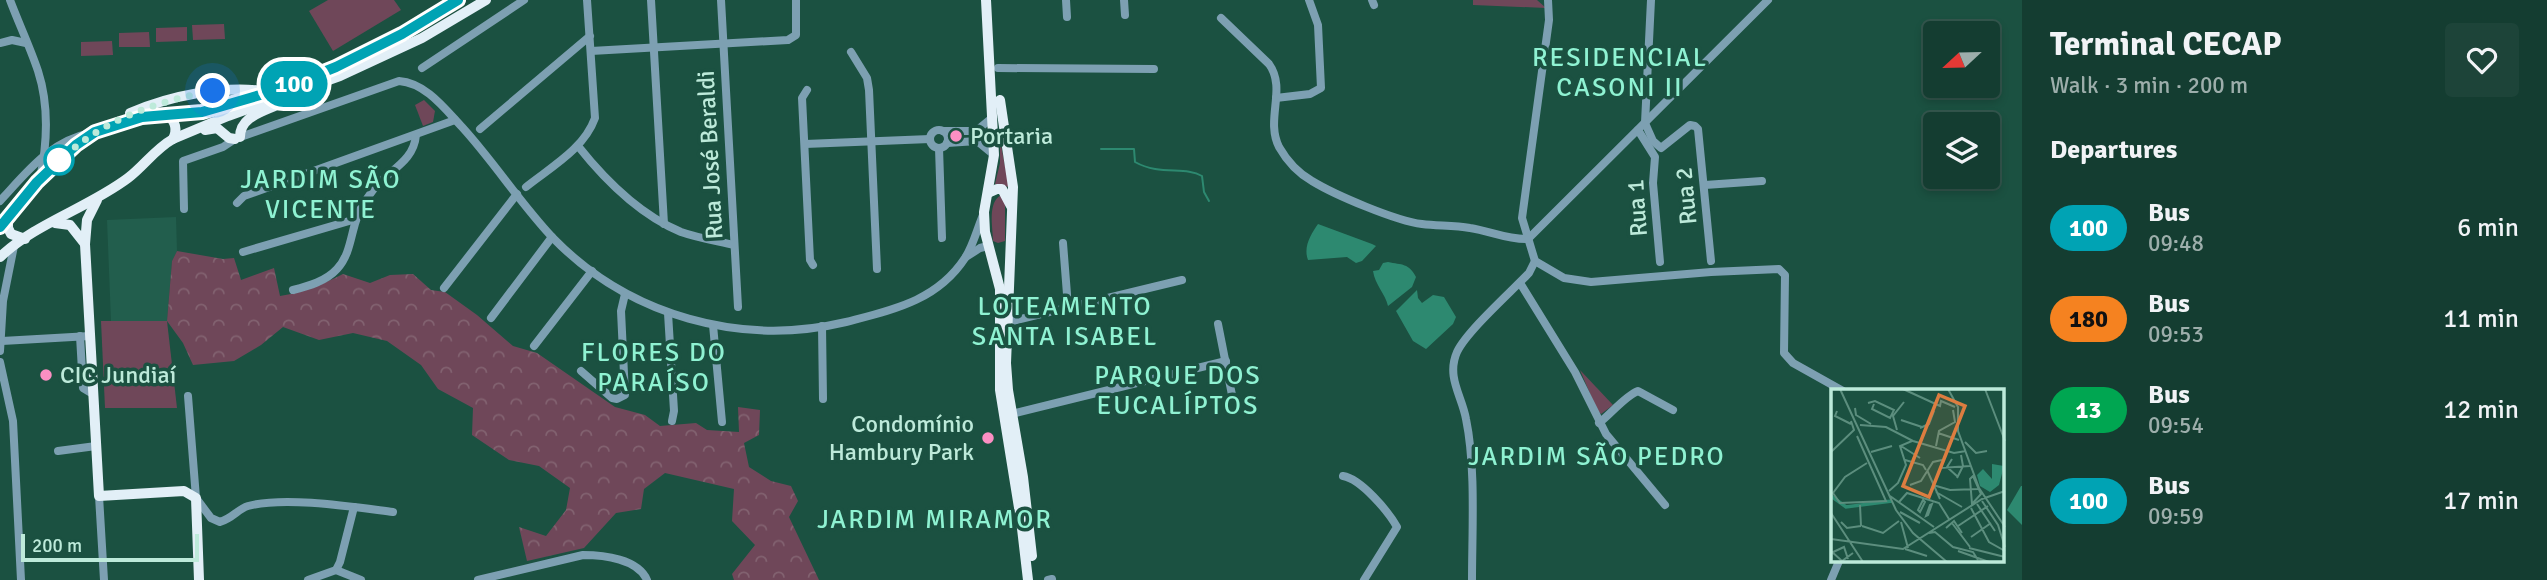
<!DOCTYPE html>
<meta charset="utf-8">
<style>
:root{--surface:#143d31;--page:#1d4439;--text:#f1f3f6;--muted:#9daeab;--line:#33564d}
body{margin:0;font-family:Signika,sans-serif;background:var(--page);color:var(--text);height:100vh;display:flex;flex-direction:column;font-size:26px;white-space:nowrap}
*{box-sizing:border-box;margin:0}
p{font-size:23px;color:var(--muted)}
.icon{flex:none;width:38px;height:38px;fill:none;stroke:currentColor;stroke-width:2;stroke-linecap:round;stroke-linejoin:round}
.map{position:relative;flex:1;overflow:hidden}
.details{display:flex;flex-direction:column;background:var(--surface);width:525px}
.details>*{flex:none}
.badge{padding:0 14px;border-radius:23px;font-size:24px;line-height:46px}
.needle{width:46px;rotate:248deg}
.controls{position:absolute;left:1923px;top:21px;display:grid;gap:14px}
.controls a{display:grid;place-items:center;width:77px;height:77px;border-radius:7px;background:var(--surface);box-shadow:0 4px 10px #0003,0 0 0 2px var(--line);font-size:35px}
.scale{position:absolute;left:21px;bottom:18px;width:178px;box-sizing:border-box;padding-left:7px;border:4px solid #bdeada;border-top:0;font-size:19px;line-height:24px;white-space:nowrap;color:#bdeada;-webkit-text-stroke:5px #1b5141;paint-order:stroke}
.you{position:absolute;width:35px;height:35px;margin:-18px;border:5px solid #fff;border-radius:50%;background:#1a73e8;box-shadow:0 0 0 10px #1a73e833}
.map>.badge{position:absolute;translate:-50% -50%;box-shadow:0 0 0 4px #fff}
h2{padding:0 28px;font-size:26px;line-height:63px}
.round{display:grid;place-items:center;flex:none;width:74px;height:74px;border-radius:7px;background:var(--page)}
.headline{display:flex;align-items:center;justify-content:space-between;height:119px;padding:0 28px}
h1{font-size:33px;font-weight:700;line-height:52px}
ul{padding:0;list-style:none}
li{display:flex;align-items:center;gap:21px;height:91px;padding:0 28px}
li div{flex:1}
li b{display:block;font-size:26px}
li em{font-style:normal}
li .badge{min-width:77px;font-weight:700;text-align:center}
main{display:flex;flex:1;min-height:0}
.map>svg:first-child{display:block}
.built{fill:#225e4d}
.green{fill:#6f4759}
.forest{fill:url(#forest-crowns)}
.water{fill:#2d8970}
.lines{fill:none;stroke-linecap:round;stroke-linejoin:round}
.stream{stroke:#2d8970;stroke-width:2}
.minor{stroke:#7da0b2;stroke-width:8}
.major{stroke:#e2eff7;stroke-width:10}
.line-casing{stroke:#fff;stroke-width:16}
.line{stroke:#00a3b4;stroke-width:10}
.walk{stroke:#bdeada;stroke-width:7;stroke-dasharray:0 12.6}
.poi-dot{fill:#fc8fc3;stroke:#1b5141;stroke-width:2.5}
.stop-dot{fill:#fff;stroke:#00a3b4;stroke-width:3.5}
.labels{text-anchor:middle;stroke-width:7;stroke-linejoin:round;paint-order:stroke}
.poi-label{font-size:24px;fill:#bdeada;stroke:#1b5141;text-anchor:start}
.street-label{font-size:24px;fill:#bdeada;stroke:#1b5141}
.neighbourhood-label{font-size:26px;letter-spacing:2px;fill:#8ff2d2;stroke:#1b5141}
.inset-river{fill:none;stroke:#2d8970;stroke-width:3.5}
.inset-road{fill:none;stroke:#5c8e7e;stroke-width:2}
.view{fill:#dd7d40;fill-opacity:0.15;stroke:#dd7d40;stroke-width:3.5}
.inset-edge{fill:none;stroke:#bdeada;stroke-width:3.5}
</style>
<main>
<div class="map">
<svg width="2022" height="580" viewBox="0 0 2022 580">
<defs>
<pattern id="forest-crowns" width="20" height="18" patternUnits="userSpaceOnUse" patternTransform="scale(1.75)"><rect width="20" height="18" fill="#6f4759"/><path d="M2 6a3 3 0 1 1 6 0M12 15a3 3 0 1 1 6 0" fill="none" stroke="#826270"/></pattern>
</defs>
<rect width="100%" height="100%" fill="#1b5141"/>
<path class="built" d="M176 217 177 251 172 261 167 321H111L107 220Z"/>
<g class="green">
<path d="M328 0H394L401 10 333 51 309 11Z"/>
<path d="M1473 0H1537L1546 8 1473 5Z"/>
<path d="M224 24 225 39 193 40 192 25Z"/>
<path d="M187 27V41L156 42V28Z"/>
<path d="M149 32 150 47H119V33Z"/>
<path d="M112 41 113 55 81 56V42Z"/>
<path d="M424 100 435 111 433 122 423 126 415 105Z"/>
<path d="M1000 140 1009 187 995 184 1000 163Z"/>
<path d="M1001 195 1005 203V241L998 243 993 241C993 227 987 203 1001 195Z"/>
<path d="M101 321H167L177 408H105Z"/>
<path d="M1580 370 1613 405 1601 414 1597 410Z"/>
</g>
<path class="forest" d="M177 251 223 259 234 258 241 280 274 268 280 296C302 293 323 284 343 274L370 283 390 275 413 274 431 290 445 292 477 315 513 346 537 353 615 407 645 415 660 426 696 423 707 430 739 432 738 407 760 410 759 435 744 443 749 467 771 481 791 486 798 501 789 517 819 580H734L732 574 755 545 732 521 734 489 665 473 644 489 641 509 616 513 584 548 527 561 519 527 546 536 566 510 570 488 539 466 509 460 472 435 473 408 438 389 421 365 387 341 353 333 319 340 283 327 261 345 234 361 193 365 183 343 167 321 172 261Z"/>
<g class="water">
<path d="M1318 224 1372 244 1376 246 1362 261 1356 263 1347 257 1308 260C1303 247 1311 234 1318 224Z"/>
<path d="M1388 262C1402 265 1409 263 1416 277L1412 287 1388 306C1385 293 1375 285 1373 271L1379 270 1383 263Z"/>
<path d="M1417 290 1418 298 1422 303 1433 295 1444 297 1456 317 1453 324 1426 349 1413 341 1396 311Z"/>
<path d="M2021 486H2022V525L2007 510Z"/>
</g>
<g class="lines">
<path class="stream" d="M1101 149H1134L1135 162C1160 176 1185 166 1202 176L1204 192 1209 201"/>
<g class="minor">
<path d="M10 0C19 24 30 47 38 71 49 105 47 145 40 179"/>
<path d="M651 0 664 224"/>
<path d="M721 0 738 307"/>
<path d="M1066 0 1067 17"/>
<path d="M1124 0 1125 15"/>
<path d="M1372 0 1374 5"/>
<path d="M1548 0 1549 20 1522 218 1535 261 1564 278 1591 282 1711 272 1779 269 1785 275 1784 353 1793 363 1843 391"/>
<path d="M1651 0 1645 123 1653 141 1661 148 1690 125 1695 126 1698 129 1711 261"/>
<path d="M1221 18 1269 64C1287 89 1265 119 1279 147 1287 161 1298 173 1312 181 1335 195 1396 221 1422 224 1438 226 1454 225 1470 228 1490 231 1508 240 1528 239"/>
<path d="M0 43 12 40 26 43"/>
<path d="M591 51 788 40 796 35V0"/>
<path d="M851 52 867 78 869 90 877 269"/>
<path d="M422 68 524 0"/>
<path d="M998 68 1154 69"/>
<path d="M807 90 802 98 810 260 813 265"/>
<path d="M1276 98 1310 94 1321 88 1318 25 1309 0"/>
<path d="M480 129 590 36"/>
<path d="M1638 130 1655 157 1653 183 1660 262"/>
<circle cx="939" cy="139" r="9"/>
<path d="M943 131H976L993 117"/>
<path d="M947 143 977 141 994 155"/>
<path d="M805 144 930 139"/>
<path d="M578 146C605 180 640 215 681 232 698 238 717 241 734 245"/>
<path d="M939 148 942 238"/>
<path d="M1705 185 1762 181"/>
<path d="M526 187C551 167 584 149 595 118L587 0"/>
<path d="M0 201C27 172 50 141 91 133"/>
<path d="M237 203 244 196 455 120"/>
<path d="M184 209 183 161 223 147 235 139 399 81C426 83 445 109 462 127 494 162 520 203 553 238 629 316 741 347 846 322 892 310 937 301 965 258 973 246 977 229 983 215"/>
<path d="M1528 239 1768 0"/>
<path d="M1063 243 1068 307"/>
<path d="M243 252 356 219"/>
<path d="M966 257 980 248 988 246"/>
<path d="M1520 283 1575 372 1606 434 1665 505"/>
<path d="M444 288 517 194"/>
<path d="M293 290C309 286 326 281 337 269 354 251 350 223 364 203 368 197 372 191 377 185 392 169 414 160 416 135"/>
<path d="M668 313 674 411 672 421"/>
<path d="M491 318 552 237"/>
<path d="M1008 322 1182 280"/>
<path d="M1218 324 1232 395"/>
<path d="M713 325 722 422"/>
<path d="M822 326 823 399"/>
<path d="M80 336 83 388 93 394"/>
<path d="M2 341 90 336"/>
<path d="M534 346 592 271"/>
<path d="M0 351 3 301 14 246"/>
<path d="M0 362 13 421 21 580"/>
<path d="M581 371 612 398 617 399 625 395 621 311 625 294"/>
<path d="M188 396 196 498 211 518 220 522C233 518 238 509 248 506 285 496 354 507 393 512"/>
<path d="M1011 414 1226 361"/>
<path d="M1599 423C1611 414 1625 396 1638 391L1673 410"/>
<path d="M58 451 96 446"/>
<path d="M1343 476C1361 479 1388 511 1397 527L1364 580"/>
<path d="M99 496 104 580"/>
<path d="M336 570 361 580"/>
<path d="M308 580 336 570 340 562 354 507"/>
<path d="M478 580 583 555C604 555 638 559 647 580"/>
<path d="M1048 580 1052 579"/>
<path d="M1472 580C1472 531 1476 467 1466 419 1462 396 1446 377 1457 352 1467 331 1511 292 1529 273L1535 261"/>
<path d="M1831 580 1839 561"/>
</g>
<g class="major">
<path d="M986 0 994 155 984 212 985 232 1000 289V390L1021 520 1028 580"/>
<path d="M1000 100 1013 187 1006 363 1008 390 1023 477 1032 556"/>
<path d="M130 113C172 95 220 86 265 91"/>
<path d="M168 114C175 122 178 129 173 139"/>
<path d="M205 130 217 128 229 138 235 139"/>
<path d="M240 137C240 117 262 112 277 105"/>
<path d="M988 193 997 189H1002L1011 206"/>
<path d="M97 200 87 220 85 244 99 496 184 491 196 498 199 580"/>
<path d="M8 218V228L11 234 25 239"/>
<path d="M55 223 70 225 85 244"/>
<path d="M0 227 37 182 66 154 95 132 142 116 202 112 284 88 336 67 402 34 458 0"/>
<path d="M0 257C36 223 88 208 128 178 144 166 155 149 173 139L228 116 340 76 422 38 486 0"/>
</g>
</g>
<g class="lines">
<g class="line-casing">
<path id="line" d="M0 227 37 182 58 162 76 145 95 132 142 117 202 112 284 88 336 67 402 34 458 0"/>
</g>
<use href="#line" class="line"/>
<path class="walk" d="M59 160 58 162C100 121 156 101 213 91"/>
</g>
<g class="poi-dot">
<circle cx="956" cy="136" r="7"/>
<circle cx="46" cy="375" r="7"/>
<circle cx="988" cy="438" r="7"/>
</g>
<circle class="stop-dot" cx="59" cy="160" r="14"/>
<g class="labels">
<g class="poi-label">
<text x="970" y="144">Portaria</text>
<text x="60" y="383">CIC Jundiaí</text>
<text x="974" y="432" text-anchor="end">Condomínio<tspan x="974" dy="28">Hambury Park</tspan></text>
</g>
<g class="street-label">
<text transform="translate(710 155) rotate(-93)" y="8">Rua José Beraldi</text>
<text transform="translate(1686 196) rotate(-95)" y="8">Rua 2</text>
<text transform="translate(1637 208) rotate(-94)" y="8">Rua 1</text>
</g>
<g class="neighbourhood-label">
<text x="1620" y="66">RESIDENCIAL<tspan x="1620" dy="30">CASONI II</tspan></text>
<text x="321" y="188">JARDIM SÃO<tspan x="321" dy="30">VICENTE</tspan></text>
<text x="1065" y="315">LOTEAMENTO<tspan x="1065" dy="30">SANTA ISABEL</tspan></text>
<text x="654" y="361">FLORES DO<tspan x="654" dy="30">PARAÍSO</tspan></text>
<text x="1178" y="384">PARQUE DOS<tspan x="1178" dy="30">EUCALÍPTOS</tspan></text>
<text x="1597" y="465">JARDIM SÃO PEDRO</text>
<text x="935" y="528">JARDIM MIRAMOR</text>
</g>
</g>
<g transform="translate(1831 389)">
<rect width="173" height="173" fill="#1b5141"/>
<path d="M161 75 173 77 168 96 159 103 149 97 146 86 152 80 161 90Z" fill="#2d8970"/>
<path class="inset-river" d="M0 107 15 118 61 112"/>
<path class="inset-road" d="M9 0 65 121 82 144 116 173M72 0 109 17 110 12 124 18M117 0 127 18V42L148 99 174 138M154 0 174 52M37 14 44 12 63 21 59 29 41 20 43 15M24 19 25 26 40 35M6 22 4 27 20 35M70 31 91 38M29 36 55 38 82 52 123 64 135 62M89 39 98 35 103 22M66 41 62 27 73 13M107 44 128 51M26 47 55 112 9 114 2 104 14 88 36 74M134 53 145 64 156 62M70 57 89 69M105 57 108 42 124 33 122 21M0 63 23 41 20 32M40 63 61 57M121 70 116 78 127 88M74 71 92 76 95 81M109 79 139 77M96 81 109 110M142 87 150 105 141 115 139 90ZM126 89 132 77 130 66M79 96 90 92 102 73 111 71M102 96 119 101 147 100M58 102 67 94 75 76 69 57 81 52M105 103 131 118M59 107 103 138M92 111 94 113 89 123 87 121ZM151 112 167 136 174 158M68 113 76 104 108 114 118 130M101 115 97 126 95 127 99 116ZM146 115 164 142M29 116 30 137M140 119 158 153 174 162M69 123 89 134M0 124 32 173M10 133 16 139 30 137M70 133 77 159M121 134 139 158M31 137 52 144 68 132M127 137 157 117M115 139 123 132 131 144M98 144 104 143 122 158 142 163 147 171M140 148 160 134M0 150 72 160 151 110 174 102M138 159 174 168M74 160 96 167M0 162 11 172 22 164M127 162 158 173M0 164 13 158 17 170"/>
<path class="view" d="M108 6 134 17 98 108 72 97Z"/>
<rect width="173" height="173" class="inset-edge"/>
</g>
</svg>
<div class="controls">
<a><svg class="needle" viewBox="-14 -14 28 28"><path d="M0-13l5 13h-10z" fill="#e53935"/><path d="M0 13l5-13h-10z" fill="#9daeab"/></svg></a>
<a><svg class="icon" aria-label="layers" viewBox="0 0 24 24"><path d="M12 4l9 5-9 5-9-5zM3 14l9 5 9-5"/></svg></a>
</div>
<div class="scale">200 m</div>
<div class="you" style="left:213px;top:91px"></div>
<b class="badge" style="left:294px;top:84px;background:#00a3b4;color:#fff">100</b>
</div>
<section class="details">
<div class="headline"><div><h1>Terminal CECAP</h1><p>Walk · 3 min · 200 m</p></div><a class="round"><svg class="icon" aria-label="heart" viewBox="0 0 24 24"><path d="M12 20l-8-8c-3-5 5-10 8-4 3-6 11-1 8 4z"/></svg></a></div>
<h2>Departures</h2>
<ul>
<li><span class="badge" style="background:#00a3b4;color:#fff">100</span><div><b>Bus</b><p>09:48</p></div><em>6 min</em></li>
<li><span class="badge" style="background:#f58220;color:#111">180</span><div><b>Bus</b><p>09:53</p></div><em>11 min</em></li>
<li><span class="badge" style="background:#00a651;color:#fff">13</span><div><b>Bus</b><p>09:54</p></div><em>12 min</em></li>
<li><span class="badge" style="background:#00a3b4;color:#fff">100</span><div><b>Bus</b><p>09:59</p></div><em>17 min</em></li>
</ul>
</section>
</main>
